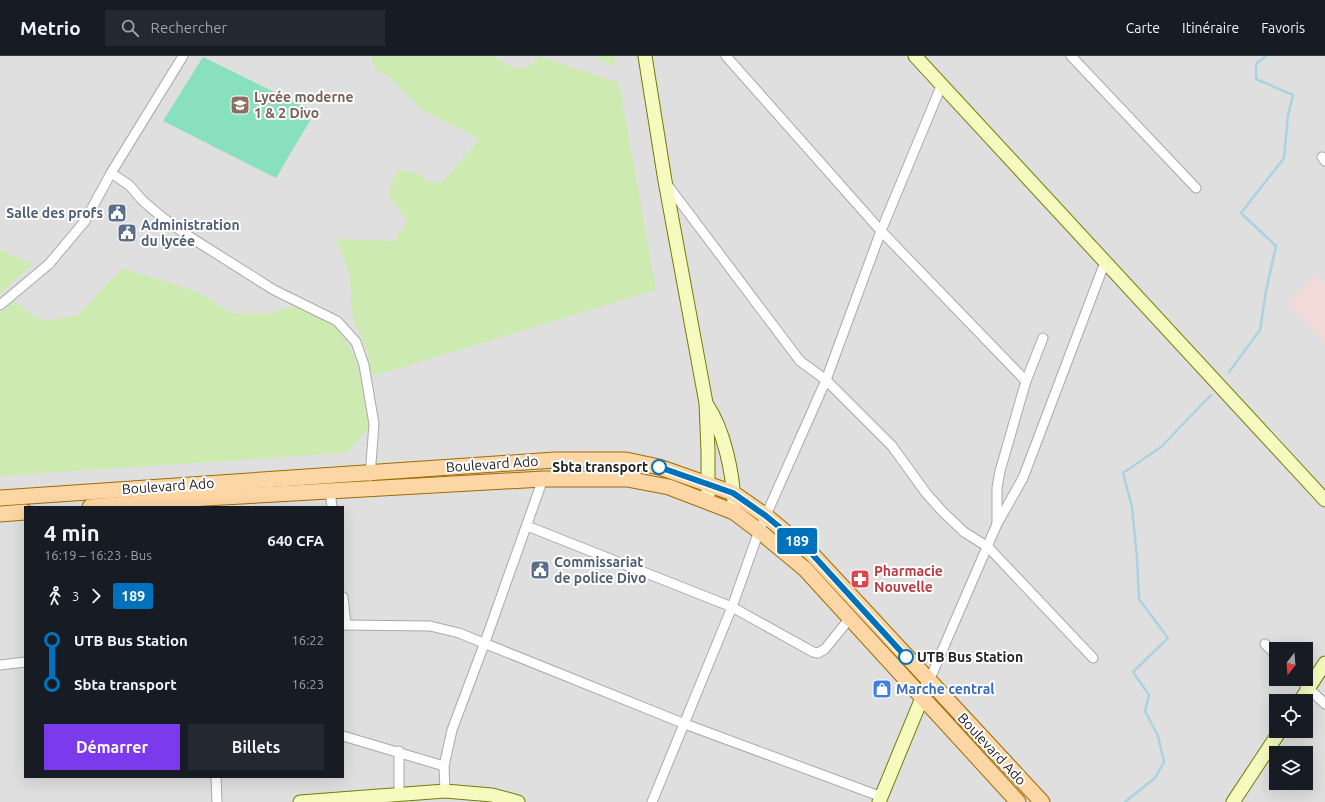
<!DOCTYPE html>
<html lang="fr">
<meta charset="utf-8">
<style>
:root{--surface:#171b24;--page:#242831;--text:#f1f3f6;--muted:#9ea1a6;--line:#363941;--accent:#7c3aed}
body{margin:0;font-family:Ubuntu,sans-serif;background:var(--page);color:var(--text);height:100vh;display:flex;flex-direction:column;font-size:15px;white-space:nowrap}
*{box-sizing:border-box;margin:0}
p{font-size:13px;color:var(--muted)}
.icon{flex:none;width:22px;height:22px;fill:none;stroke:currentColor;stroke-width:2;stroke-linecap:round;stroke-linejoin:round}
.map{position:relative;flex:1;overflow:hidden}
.panel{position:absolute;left:24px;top:450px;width:320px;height:272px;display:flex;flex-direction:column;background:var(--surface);border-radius:0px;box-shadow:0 4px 16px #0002}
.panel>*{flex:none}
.badge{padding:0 8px;border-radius:3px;font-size:14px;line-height:26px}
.needle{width:26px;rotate:197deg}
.buttons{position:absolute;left:1269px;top:586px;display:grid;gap:8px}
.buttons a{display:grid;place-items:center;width:44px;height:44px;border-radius:0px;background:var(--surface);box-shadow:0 4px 16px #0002;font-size:20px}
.map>.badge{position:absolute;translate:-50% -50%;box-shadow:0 0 0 2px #fff}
.legs{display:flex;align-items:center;gap:6px;height:44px;padding:0 20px;font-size:13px}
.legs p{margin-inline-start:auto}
.overview{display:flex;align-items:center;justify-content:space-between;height:68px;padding:0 20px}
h1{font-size:22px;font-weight:600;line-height:30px}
.cta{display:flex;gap:8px;margin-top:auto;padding:8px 20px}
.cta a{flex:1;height:46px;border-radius:0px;background:var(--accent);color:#fff;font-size:16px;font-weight:600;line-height:46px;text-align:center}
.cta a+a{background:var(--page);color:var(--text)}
ul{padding:0 20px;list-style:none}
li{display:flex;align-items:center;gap:14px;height:44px;font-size:15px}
li i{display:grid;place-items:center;width:6px;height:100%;margin:0 5px;background:currentColor}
li i::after{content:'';width:10px;height:10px;margin:-5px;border:3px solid;border-radius:50%;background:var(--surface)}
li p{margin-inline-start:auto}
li:first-child i{background:linear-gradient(#0000 50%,currentColor 0)}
li:last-child i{background:linear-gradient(currentColor 50%,#0000 0)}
header{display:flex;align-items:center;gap:24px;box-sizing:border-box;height:56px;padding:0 20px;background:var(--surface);border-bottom:1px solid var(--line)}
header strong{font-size:19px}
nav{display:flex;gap:22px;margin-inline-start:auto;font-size:14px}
.search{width:280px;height:36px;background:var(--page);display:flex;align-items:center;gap:10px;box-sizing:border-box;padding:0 14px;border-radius:0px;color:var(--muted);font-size:15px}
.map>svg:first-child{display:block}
.residential{fill:#e0dfdf;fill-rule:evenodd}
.commercial{fill:#f2dad9}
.grass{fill:#cdebb0}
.pitch{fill:#88e0be}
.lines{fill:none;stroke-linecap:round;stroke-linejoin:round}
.stream{stroke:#aad3df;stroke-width:2.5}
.street-casing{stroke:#a9a9a9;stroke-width:11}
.secondary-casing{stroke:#707d05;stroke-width:15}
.primary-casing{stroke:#a06b00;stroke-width:17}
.street{stroke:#fff;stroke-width:9}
.secondary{stroke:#f7fabf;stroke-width:13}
.primary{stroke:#fcd6a4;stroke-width:15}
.line-1-casing{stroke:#fff;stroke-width:9}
.line-1{stroke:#0072bc;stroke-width:6}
.stop-1-dot{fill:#fff;stroke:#0072bc;stroke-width:2}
.labels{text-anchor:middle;stroke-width:4;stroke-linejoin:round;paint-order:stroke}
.education-label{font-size:14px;font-weight:bold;fill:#785e54;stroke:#fff;text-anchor:start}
.service-label{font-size:14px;font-weight:bold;fill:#4e5e75;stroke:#fff;text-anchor:start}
.street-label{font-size:14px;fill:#222;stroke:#fff}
.stop-label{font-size:14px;font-weight:bold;fill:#222;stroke:#fff;text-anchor:end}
.health-label{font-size:14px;font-weight:bold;fill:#be3a42;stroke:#fff;text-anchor:start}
.shop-label{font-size:14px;font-weight:bold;fill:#366cbe;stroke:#fff;text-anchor:start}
</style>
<header>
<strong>Metrio</strong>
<div class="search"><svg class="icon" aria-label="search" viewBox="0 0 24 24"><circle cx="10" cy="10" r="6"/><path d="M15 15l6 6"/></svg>Rechercher</div>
<nav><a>Carte</a><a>Itinéraire</a><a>Favoris</a></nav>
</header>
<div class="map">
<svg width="1325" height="746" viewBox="0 0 1325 746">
<rect width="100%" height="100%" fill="#f2efe9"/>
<path class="residential" d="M0 0H1325V746H0ZM25 451H343V721H25ZM1276 593H1306V623H1276ZM1276 645H1306V675H1276ZM1276 697H1306V727H1276Z"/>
<path class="commercial" d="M1315 220 1325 230V287L1287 247Z"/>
<g class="grass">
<path d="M373 0H492L516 13 531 9 539 0 619 27 656 234 370 321 368 298 353 263 349 216 336 183 394 185 407 165 388 138 397 114 417 117 430 127 442 126 479 83 422 54 388 20 375 13 371 3Z"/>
<path d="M593 0H614L616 11Z"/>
<path d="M0 194 33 208 0 237Z"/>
<path d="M122 212 198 236 231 257 268 258 296 249 330 265 345 283 355 302 362 324 370 371 346 397 0 420V257L15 245 40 265 77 260Z"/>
</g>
<path class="pitch" d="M203 1 315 56 276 122 163 65Z"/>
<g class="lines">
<g class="stream">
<path d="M1229 316 1260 274 1266 235 1276 190 1241 157 1284 102 1288 59 1293 39 1256 23V8L1266 0"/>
<path d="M1125 746 1155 722 1164 706 1158 680 1145 655 1149 639 1133 616 1168 582 1139 543 1137 502 1132 451 1123 417 1161 391 1211 339"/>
</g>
<g class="street-casing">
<g id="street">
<path d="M726 0 881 175 1026 325"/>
<path d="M1071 0 1196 132"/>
<path d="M1322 101 1325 105"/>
<path d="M111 117 129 129 143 145 163 162 190 181 274 234 337 265 356 286 364 309 374 368 370 420"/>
<path d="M666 127 800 305 826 324 892 390 926 437 942 455 964 476 988 491 1093 602"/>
<path d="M0 249 49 208 85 165 111 117 183 0"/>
<path d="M330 435 332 451"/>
<path d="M997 467V432L1000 415 1026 325 1043 282"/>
<path d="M527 470 732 551 813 596 818 597 825 593 850 562"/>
<path d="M343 541 346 569"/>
<path d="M343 569 430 570 459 577 685 668 882 741"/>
<path d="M1265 588 1276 599"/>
<path d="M0 609 25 606"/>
<path d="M1299 623 1325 648"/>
<path d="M929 625 997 468 1023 422 1105 206"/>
<path d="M343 680 444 710 445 735"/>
<path d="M399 695V739"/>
<path d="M444 710 452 674 485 586 543 423"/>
<path d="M216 721 217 746"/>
<path d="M652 746 732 551 759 475 826 324 881 175 942 28"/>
</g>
</g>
<g class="secondary-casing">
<g id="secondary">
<path d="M645 0 665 125 706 347 708 395V445"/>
<path d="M915 0 1325 444"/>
<path d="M707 349C724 374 733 417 734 447"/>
<path d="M1300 645 1325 607"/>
<path d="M300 746 445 735 492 739 518 746"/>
<path d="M879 746 929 625"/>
<path d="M1233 746 1280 675"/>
</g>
</g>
<g class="primary-casing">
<g id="primary">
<path d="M0 442 555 404H626L659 411 733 437 766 460 812 498 1042 746"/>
<path d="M90 451 205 442 543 423H627L669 431 734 456 759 475 805 513 1018 746"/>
<path d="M0 458 25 456"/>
</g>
</g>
<use href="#street" class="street"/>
<use href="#secondary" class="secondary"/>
<use href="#primary" class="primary"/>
</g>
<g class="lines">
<g class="line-1-casing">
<path id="line-1" d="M659 411 733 437 766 460 812 498 906 601"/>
</g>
<use href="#line-1" class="line-1"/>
</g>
<defs>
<g id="school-square" transform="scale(1)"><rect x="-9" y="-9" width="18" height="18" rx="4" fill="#8d6e63" stroke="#fff"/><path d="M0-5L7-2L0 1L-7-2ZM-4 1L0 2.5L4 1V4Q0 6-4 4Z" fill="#fff"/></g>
<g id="civic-square" transform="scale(1)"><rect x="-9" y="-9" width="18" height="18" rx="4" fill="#5c6f8a" stroke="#fff"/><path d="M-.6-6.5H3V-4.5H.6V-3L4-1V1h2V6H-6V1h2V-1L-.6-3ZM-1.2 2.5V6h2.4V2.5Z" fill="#fff"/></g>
<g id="pharmacy-square" transform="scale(1)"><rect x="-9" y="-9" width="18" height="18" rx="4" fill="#e0444e" stroke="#fff"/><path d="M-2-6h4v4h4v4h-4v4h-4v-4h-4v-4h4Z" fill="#fff"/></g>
<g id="shop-square" transform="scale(1)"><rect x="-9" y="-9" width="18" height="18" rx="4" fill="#3f7fe0" stroke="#fff"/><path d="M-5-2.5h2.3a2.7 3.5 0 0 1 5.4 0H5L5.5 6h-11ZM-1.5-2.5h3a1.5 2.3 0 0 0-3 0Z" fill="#fff"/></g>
</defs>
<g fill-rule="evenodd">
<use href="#school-square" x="240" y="49"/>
<use href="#civic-square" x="117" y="157"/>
<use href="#civic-square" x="127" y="177"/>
<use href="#civic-square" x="540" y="514"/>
<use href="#pharmacy-square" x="860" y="523"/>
<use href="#shop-square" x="882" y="633"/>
</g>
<g class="stop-1-dot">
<circle cx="659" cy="411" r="7"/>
<circle cx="906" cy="601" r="7"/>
</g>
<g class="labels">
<g class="education-label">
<text x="254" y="46">Lycée moderne<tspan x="254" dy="16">1 &amp; 2 Divo</tspan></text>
</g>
<g class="service-label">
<text x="103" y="162" text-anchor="end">Salle des profs</text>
<text x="141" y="174">Administration<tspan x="141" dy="16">du lycée</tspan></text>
<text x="554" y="511">Commissariat<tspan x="554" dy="16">de police Divo</tspan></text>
</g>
<g class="street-label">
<text transform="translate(492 408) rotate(-4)" y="5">Boulevard Ado</text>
<text transform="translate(168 430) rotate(-4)" y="5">Boulevard Ado</text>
<text transform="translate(992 693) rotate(47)" y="5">Boulevard Ado</text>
</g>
<g class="stop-label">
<text x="648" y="416">Sbta transport</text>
<text x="917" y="606" text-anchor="start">UTB Bus Station</text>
</g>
<g class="health-label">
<text x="874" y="520">Pharmacie<tspan x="874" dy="16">Nouvelle</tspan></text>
</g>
<g class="shop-label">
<text x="896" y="638">Marche central</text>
</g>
</g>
</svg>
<div class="buttons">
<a><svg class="needle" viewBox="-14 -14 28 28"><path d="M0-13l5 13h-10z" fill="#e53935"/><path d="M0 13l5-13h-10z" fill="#9ea1a6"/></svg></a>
<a><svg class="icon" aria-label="locate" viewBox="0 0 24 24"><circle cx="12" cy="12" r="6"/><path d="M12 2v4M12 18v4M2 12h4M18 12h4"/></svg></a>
<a><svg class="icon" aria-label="layers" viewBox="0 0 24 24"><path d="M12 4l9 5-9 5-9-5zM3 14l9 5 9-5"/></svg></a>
</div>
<b class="badge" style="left:797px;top:485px;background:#0072bc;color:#fff">189</b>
<section class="panel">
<div class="overview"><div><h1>4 min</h1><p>16:19 – 16:23 · Bus</p></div><b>640 CFA</b></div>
<div class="legs"><svg class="icon" aria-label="walk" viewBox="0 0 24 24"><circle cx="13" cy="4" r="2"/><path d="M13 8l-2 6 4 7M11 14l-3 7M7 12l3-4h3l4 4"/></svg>3<svg class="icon" aria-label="forward" viewBox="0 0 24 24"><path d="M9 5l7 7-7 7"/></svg><b class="badge" style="background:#0072bc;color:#fff">189</b></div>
<ul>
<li><i style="color:#0072bc"></i><b>UTB Bus Station</b><p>16:22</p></li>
<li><i style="color:#0072bc"></i><b>Sbta transport</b><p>16:23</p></li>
</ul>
<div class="cta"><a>Démarrer</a><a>Billets</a></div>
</section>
</div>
